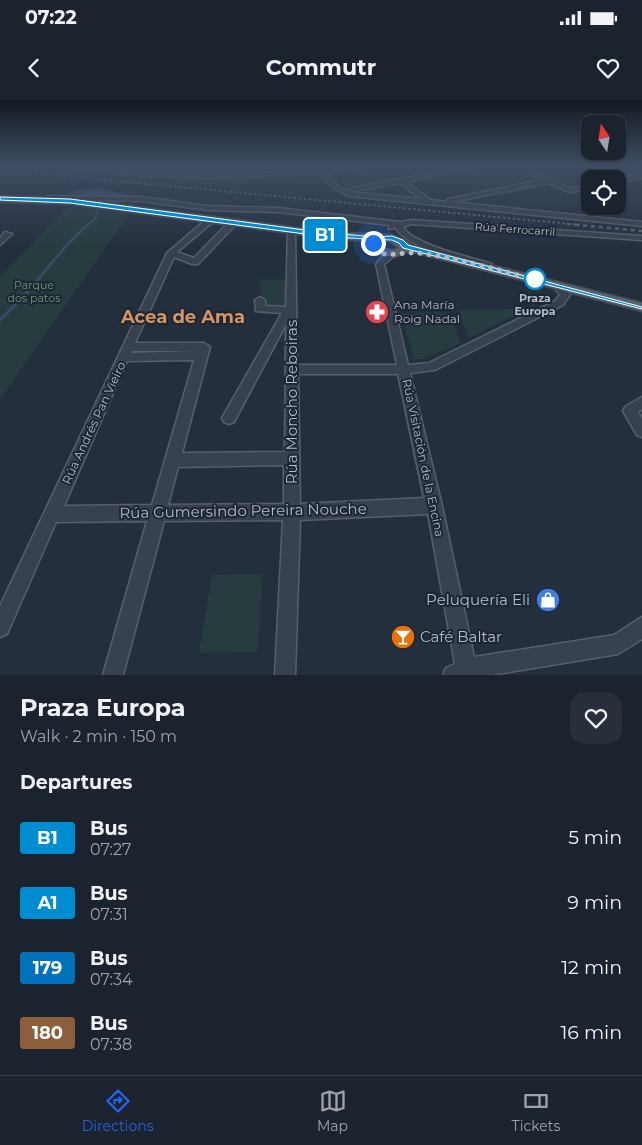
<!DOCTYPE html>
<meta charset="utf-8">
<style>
:root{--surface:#1b232e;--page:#282f3a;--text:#f1f3f6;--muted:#a0a4aa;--line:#39404a;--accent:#2563eb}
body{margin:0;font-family:Montserrat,sans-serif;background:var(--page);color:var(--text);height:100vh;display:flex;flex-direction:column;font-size:19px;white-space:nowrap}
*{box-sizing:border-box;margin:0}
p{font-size:16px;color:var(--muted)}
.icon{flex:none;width:28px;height:28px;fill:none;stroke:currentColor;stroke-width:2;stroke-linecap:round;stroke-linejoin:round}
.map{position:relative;height:575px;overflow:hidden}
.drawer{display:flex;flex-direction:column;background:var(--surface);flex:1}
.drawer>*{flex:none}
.badge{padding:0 10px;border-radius:4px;font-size:18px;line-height:32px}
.needle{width:32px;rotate:348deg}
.controls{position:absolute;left:581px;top:15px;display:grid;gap:10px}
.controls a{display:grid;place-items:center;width:45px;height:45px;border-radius:10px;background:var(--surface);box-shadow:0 1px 4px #0004,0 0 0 1px var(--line);font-size:25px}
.you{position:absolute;width:25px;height:25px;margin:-12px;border:4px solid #fff;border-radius:50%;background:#1a73e8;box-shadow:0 0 0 8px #1a73e833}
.map>.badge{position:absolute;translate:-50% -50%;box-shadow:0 0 0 2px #fff}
h2{padding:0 20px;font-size:19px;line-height:45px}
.round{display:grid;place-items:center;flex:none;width:52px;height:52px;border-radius:15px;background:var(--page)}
.summary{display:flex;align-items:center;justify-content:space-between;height:85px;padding:0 20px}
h1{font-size:24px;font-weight:700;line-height:38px}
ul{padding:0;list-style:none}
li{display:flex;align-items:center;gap:15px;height:65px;padding:0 20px}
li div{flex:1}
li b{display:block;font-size:19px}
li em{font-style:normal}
li .badge{min-width:55px;font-weight:700;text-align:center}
.status{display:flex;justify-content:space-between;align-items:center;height:35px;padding:0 25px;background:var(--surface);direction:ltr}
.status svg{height:14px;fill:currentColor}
header{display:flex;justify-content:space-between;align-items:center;height:65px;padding:0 20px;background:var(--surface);font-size:22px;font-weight:700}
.tab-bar{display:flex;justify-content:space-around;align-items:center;height:70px;border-top:1px solid var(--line);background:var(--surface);font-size:14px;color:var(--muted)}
.tab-bar a{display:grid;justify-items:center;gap:2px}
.tab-bar .active{color:var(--accent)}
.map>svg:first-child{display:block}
.green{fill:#263c3f}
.water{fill:#394c67}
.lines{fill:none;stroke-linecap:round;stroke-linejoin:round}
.stream-far2{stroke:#394c67;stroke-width:2}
.stream-far1{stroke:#394c67;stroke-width:2.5}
.stream{stroke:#394c67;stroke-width:3}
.minor-casing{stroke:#565f6c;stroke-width:3}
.major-casing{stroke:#414a57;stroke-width:3}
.minor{fill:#38414e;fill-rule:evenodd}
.major{fill:#56606e;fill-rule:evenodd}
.rail-far1{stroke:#5a6575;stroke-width:2;stroke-dasharray:2.5 2.5;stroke-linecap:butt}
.rail{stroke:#5a6575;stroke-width:2.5;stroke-dasharray:4 4;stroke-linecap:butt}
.line{fill:#008cd1;stroke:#fff}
.walk{stroke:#b4bcc9;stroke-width:5;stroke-dasharray:0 9}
.stop-dot{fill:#fff;stroke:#008cd1;stroke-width:2.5}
.labels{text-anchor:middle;stroke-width:4;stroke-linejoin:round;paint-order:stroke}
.far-street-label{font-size:11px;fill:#b4bcc9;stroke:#1d2633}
.far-park-label{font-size:11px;fill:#6b9a76;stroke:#1d2633}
.far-stop-label{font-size:11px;font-weight:bold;fill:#b4bcc9;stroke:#1d2633}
.poi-label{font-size:12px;fill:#b4bcc9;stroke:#1d2633;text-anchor:start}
.street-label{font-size:12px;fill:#b4bcc9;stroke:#1d2633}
.near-street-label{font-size:15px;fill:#b4bcc9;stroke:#1d2633}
.near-poi-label{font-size:15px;fill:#b4bcc9;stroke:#1d2633;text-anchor:end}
.district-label{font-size:18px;font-weight:bold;fill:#d59563;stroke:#1d2633}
</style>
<div class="status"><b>07:22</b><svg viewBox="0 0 49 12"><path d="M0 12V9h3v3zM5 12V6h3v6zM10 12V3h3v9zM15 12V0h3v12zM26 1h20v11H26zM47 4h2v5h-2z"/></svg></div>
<header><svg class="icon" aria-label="back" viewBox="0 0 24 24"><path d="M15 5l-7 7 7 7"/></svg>Commutr<svg class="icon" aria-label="heart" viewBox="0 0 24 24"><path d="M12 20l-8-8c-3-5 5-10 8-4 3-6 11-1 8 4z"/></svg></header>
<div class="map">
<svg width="642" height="575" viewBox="0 0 642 575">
<rect width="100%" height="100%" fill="#242f3e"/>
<g class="green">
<path d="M187 66H359L268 75 179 74 178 67Z"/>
<path d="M68 107 129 114 0 299V177Z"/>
<path d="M259 179 287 180 286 208H265Z"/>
<path d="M528 209 469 238 457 210Z"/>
<path d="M449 212 461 243 423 259H414L401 213Z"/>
<path d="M263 474 257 552 199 553 212 475Z"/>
</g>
<path class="water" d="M99 88 133 96H69L73 91Z"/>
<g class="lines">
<path class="stream-far2" d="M87 125 95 119 98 110"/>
<path class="stream-far1" d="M20 200C44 175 62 146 89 124"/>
<path class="stream" d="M0 220 21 199"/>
<g class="minor-casing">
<g id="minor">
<path d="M36 66 165 73 248 74 377 66 326 74 339 87 348 91 351 88 473 66H487L406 82 431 100 445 102 448 99 542 80 514 66H522L570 88 590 85V89L569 92 548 83 452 102 642 122V126L349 96 335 89 319 74 206 78 123 74ZM400 83 421 99 351 92H350Z"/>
<path d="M642 74V78L618 83V79Z"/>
<path d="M47 96 141 97 207 106 278 108 401 122 412 120 642 136V140L412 124 403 127C411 144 473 158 492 164L493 166 489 169C469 163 404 146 396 128L389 129V125L278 112 207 110 141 101 45 99V97Z"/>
<path d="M208 118 215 120 177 152 194 158 230 121 237 123 198 164H192L174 157 135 243H204L210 247 182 353 285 352 286 224 234 322 229 324 224 322 222 318 282 213 256 211 255 200 260 197 265 200V206L286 207 288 128 295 130 297 265H397L376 164C380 158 388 149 395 155L384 164 408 265 429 263 555 201 560 195 553 186 558 183 561 184 570 195 563 205 435 270 410 273 442 406 474 557 614 535 642 517V539L618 554 492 575H443L446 568 455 564 428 414 300 420 295 575H275L283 420 164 421 123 575H103L147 421 56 422 7 534 0 537V506L167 153ZM132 251H197L131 253ZM194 260 152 405 64 406 127 261ZM298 274H398L424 398 300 404ZM284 365V404L168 405 178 367Z"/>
<path d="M5 132 12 134 0 145V138Z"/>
<path d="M642 297V309L638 312 642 319V337L637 335 623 311 625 307Z"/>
</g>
</g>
<g class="major-casing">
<path id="major" d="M0 96 70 98 328 132 392 135 408 142 410 145 642 203V211L409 151 395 157 373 154 367 145 369 141 328 138 70 104 0 102ZM384 141H390L399 148 393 150 380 149 378 145Z"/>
</g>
<use href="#minor" class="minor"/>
<use href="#major" class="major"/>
<path class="rail-far1" d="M0 70 581 125"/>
<path class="rail" d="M567 124 642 131"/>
</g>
<linearGradient id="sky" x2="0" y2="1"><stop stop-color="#141a22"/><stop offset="0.45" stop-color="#3f4d63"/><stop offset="1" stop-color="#3f4d63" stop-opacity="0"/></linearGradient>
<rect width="642" height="147" fill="url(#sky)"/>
<path class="line" d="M0 97 70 99 328 133 378 137 392 136 403 140 408 145 642 207V209L403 148 399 143 392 140 328 137 70 103 0 100Z"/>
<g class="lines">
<path class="walk" d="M373 143 374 150C388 159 404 151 419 153 460 159 500 170 539 181L535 179"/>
</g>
<defs>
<g id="pharmacy-disc" transform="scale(1.25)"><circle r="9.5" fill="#e0444e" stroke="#1d2633"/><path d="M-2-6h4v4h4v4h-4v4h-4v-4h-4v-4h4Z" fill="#fff"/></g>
<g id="shop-disc" transform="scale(1.25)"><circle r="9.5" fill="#3f7fe0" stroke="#1d2633"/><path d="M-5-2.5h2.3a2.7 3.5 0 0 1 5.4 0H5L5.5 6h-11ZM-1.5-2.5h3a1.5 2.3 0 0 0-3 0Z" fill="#fff"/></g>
<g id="bar-disc" transform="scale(1.25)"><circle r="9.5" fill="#e8710a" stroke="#1d2633"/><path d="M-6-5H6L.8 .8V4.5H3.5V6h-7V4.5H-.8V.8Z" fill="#fff"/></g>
</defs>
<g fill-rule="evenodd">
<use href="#pharmacy-disc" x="377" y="212"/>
<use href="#shop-disc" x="548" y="500"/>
<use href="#bar-disc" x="403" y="537"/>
</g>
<circle class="stop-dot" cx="535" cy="179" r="10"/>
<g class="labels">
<g class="far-street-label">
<text transform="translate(515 129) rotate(4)" y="4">Rúa Ferrocarril</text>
</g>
<g class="far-park-label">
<text x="34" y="189">Parque<tspan x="34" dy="13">dos patos</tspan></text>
</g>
<g class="far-stop-label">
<text x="535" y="202">Praza<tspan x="535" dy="13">Europa</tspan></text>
</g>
<g class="poi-label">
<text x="394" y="209">Ana María<tspan x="394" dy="14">Roig Nadal</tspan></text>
</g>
<g class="street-label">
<text transform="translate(94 323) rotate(-65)" y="4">Rúa Andrés Pan Vieiro</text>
<text transform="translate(423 358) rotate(78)" y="4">Rúa Visitación de la Encina</text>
</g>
<g class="near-street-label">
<text transform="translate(292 302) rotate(-90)" y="5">Rúa Moncho Reboiras</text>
<text transform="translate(243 411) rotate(-1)" y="5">Rúa Gumersindo Pereira Nouche</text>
</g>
<g class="near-poi-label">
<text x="530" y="505">Peluquería Eli</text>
<text x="420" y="542" text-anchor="start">Café Baltar</text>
</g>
<g class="district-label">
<text x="183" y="223">Acea de Ama</text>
</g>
</g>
</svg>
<div class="controls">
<a><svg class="needle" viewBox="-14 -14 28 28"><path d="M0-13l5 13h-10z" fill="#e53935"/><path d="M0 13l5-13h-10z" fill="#a0a4aa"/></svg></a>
<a><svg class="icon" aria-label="locate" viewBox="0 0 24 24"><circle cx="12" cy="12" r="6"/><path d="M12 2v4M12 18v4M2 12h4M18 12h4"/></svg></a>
</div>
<div class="you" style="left:373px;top:143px"></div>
<b class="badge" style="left:325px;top:135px;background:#008cd1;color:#fff">B1</b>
</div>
<section class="drawer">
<div class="summary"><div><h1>Praza Europa</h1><p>Walk · 2 min · 150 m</p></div><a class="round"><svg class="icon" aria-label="heart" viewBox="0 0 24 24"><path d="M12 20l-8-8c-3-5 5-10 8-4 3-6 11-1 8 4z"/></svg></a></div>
<h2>Departures</h2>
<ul>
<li><span class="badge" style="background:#008cd1;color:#fff">B1</span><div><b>Bus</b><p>07:27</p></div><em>5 min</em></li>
<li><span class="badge" style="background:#008cd1;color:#fff">A1</span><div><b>Bus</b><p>07:31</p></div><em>9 min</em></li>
<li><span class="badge" style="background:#0072bc;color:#fff">179</span><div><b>Bus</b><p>07:34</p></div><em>12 min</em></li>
<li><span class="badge" style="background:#8b5e3c;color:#fff">180</span><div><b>Bus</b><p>07:38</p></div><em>16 min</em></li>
</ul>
</section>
<nav class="tab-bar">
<a class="active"><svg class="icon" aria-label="directions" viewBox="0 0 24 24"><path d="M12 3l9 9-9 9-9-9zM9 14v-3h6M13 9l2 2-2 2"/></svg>Directions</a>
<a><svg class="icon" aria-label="map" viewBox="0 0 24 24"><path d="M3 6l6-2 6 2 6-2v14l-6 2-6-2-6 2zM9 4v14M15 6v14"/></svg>Map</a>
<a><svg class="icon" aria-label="tickets" viewBox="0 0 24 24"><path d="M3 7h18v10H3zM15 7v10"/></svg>Tickets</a>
</nav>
